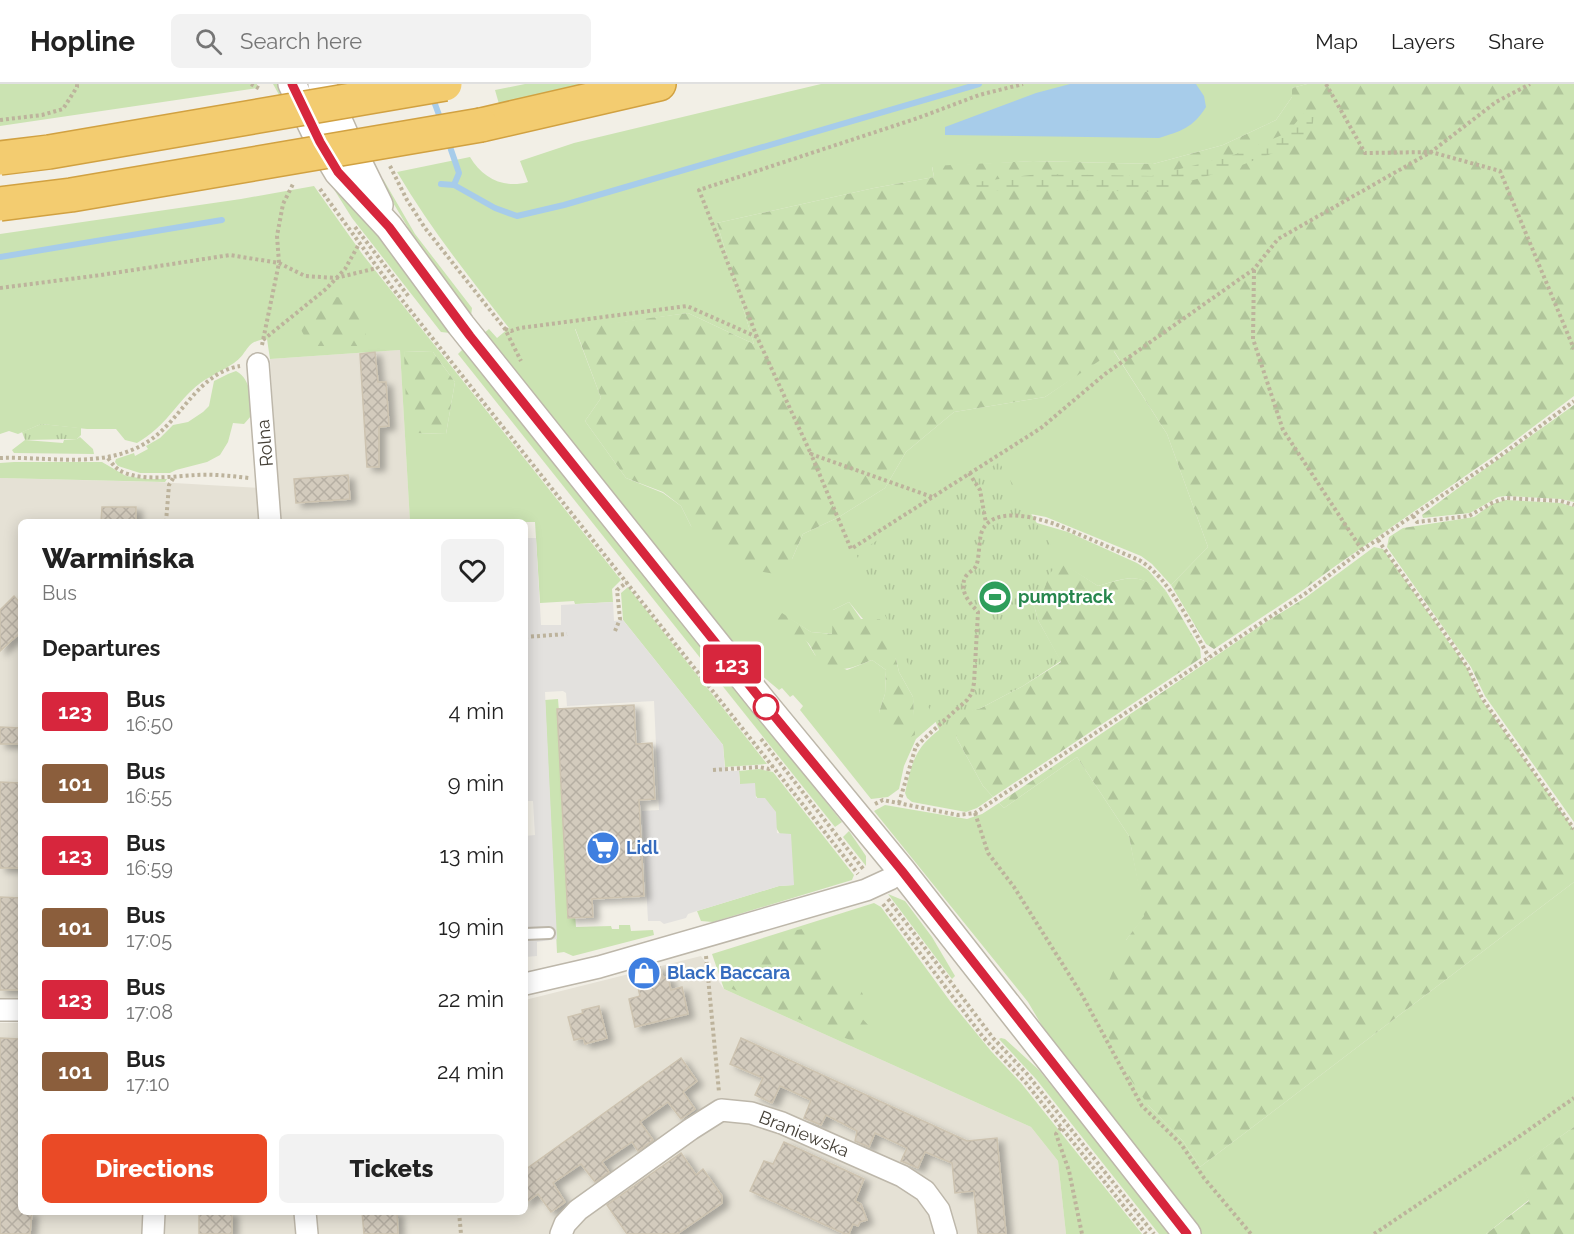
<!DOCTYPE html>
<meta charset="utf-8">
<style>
:root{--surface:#fff;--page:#f2f2f2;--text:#222;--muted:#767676;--line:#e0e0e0;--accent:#ea4a26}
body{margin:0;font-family:Raleway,sans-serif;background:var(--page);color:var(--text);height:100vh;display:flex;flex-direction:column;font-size:22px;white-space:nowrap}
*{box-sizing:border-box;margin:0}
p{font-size:20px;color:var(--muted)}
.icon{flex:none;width:33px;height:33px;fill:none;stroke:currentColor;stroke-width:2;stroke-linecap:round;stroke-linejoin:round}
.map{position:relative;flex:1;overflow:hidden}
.panel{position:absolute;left:18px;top:435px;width:510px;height:696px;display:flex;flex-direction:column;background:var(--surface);border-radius:9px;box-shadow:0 3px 15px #0003}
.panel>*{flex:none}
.badge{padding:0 12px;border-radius:4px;font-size:21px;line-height:39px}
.map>.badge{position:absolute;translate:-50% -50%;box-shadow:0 0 0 3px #fff}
h2{padding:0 24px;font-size:22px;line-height:54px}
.round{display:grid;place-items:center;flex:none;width:63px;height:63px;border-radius:9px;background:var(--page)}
.overview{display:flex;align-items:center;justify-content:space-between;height:102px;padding:0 24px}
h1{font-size:28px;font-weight:800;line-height:45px}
.action{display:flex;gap:12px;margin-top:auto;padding:12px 24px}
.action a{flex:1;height:69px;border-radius:9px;background:var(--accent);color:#fff;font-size:24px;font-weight:800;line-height:69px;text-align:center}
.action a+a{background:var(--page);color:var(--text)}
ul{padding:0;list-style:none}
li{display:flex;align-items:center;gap:18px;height:72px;padding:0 24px}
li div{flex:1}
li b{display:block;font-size:22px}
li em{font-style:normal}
li .badge{min-width:66px;font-weight:700;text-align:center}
header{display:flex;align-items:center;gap:36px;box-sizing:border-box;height:84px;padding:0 30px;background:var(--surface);border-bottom:2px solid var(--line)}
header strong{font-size:28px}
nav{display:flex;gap:33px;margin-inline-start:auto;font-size:21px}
.search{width:420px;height:54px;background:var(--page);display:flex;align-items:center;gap:15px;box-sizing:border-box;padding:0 21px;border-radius:9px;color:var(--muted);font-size:22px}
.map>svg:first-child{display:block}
.residential{fill:#e5e1d5}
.grass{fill:#cbe3b2;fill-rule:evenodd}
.forest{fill:url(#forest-firs)}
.wetland{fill:url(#wetland-marsh)}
.park{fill:url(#park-tufts)}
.parking{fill:#e3e1de}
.water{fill:#a7ccea}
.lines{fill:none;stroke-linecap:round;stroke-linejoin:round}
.stream{stroke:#a7ccea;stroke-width:6}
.building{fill:url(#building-cross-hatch);stroke:#cdc3b0;stroke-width:1.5;filter:url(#shadow)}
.service-casing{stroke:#bdb7aa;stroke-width:14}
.minor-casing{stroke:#bdb7aa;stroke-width:24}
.tertiary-casing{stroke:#bdb7aa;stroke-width:30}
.motorway-casing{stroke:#d1a141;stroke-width:36}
.path{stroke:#bdb39c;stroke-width:4;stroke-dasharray:3 3;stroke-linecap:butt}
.service{stroke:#fff;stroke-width:10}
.minor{stroke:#fff;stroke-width:21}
.tertiary{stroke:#fff;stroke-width:27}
.motorway{stroke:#f3cc70;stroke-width:33}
.motorway-bridge-casing{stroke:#d1a141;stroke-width:36;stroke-linecap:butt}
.motorway-bridge{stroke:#f3cc70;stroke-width:33}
.line-casing{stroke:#fff;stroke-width:14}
.line{stroke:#d7263d;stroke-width:9}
.stop-dot{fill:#fff;stroke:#d7263d;stroke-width:3}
.labels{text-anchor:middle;stroke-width:4.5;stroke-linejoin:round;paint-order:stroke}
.street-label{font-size:18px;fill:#443f36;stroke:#fff}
.leisure-label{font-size:18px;font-weight:bold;fill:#27864d;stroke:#fff;text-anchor:start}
.shop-label{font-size:18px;font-weight:bold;fill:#366cbe;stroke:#fff;text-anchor:start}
</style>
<header>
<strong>Hopline</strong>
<div class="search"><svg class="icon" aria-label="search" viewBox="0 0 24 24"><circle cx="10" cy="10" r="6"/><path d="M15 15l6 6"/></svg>Search here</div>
<nav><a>Map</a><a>Layers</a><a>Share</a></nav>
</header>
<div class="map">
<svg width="1574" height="1150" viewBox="0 0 1574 1150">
<defs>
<pattern id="forest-firs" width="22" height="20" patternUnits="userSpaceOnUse" patternTransform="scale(1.5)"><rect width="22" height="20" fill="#cbe3b2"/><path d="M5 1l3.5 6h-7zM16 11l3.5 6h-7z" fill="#b0c49a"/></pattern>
<pattern id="wetland-marsh" width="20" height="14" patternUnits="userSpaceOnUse" patternTransform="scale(1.5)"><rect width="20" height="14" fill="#cbe3b2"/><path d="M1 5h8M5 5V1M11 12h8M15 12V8" fill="none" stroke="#b0c49a"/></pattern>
<pattern id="park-tufts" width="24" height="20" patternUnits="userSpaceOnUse" patternTransform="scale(1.5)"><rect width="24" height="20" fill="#cbe3b2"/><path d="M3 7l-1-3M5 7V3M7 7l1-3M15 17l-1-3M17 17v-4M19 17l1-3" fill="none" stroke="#b0c49a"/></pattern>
<pattern id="building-cross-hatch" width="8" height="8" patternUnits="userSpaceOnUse" patternTransform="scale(1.5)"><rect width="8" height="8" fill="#d3cbbd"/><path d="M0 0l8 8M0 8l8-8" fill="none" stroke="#b6afa3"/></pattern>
<filter id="shadow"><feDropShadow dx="6" dy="4" stdDeviation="3" flood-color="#0004"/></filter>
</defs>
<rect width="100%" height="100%" fill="#f2efe6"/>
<g class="residential">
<path d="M400 266 410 438H21V916H0V394L157 398 278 405 270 275Z"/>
<path d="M701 872 724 905 1031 1043 1058 1077 1066 1150H0V939H21V1128H525V916Z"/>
</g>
<g class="grass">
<path d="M0 0H257L258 4 0 42Z"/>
<path d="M273 0H285L360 129 452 248 450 249 441 248 352 134 313 72Z"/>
<path d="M525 0H591L499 20 495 6Z"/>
<path d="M821 0H1307L1292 4V13L1276 36 1223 61 1153 80 1033 77 932 83 934 93 874 104 717 139 754 260 688 229 575 245 601 314 585 337 626 394 663 409 681 422 691 442 792 475 803 450 839 433 885 404 906 368 954 328 1045 313 1113 266 1167 350 1208 463 1171 501 1152 480 1141 472 1046 433 1020 428 962 615 916 655 904 682 899 705 888 713 871 715 800 626 803 622 793 611 790 613 782 604 779 606 747 579 484 249 489 245 497 254 509 244C469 193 430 144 397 88L470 73C482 94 504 105 528 98L520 77 574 59ZM849 518 896 575 899 588 913 613 914 651 879 628 885 610 886 586 872 576 847 586 815 571 807 558 782 530 811 548 833 550V526Z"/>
<path d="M383 95 415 150 472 224 471 232 425 172 380 97Z"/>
<path d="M314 102 363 171 621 496 612 505 613 518 575 520 574 517 540 519 535 438H410L400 266 270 275 267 255C244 257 250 268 234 279 219 289 204 294 191 307 170 328 164 343 137 359L125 356 116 345H87L41 340 18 350 9 347 0 350V150L241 115ZM404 267 433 268 455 298 446 350 417 349Z"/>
<path d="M464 264 842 738 835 743 458 270Z"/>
<path d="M236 287C252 296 251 316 251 332L244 340 233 339 228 358 220 371 207 378 176 386 170 389H140L118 382 115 378 116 375 134 369 135 372 148 365 146 362 160 354 173 341 188 338 203 328 209 322 214 297 228 290Z"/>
<path d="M80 353 93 365 94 370 14 369 12 366 25 356 63 359 64 356 77 355Z"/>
<path d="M14 378H102L126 392 146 395H167L165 398 0 394V379Z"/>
<path d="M1037 439 1068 448 1137 479 1148 486 1166 507 1162 510C1138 487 1127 494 1098 502L1061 479 956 653 983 702 993 713 977 724 966 728 912 718 907 714 905 709C912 679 914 665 939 646Z"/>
<path d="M628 503 767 680 725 683 723 661 623 536 621 509Z"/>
<path d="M558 615 576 843 611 842 612 845H619V841H630L631 847 653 846 654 851 573 872 564 868 557 869 545 616Z"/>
<path d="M1077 673 1129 752 1145 832 1126 856 1148 1021 1183 1057 1200 1083 1574 798V1043L1515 1085 1529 1116 1486 1150H1200L1068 986 1028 918 874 727 885 721 967 735 982 730 999 719 1004 724Z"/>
<path d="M759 685 773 688 854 791 852 796 713 838 701 837 697 827 779 802 794 801 780 750 756 712 740 700 739 687Z"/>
<path d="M849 747 866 772V782L843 753Z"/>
<path d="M888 810 905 817 932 853 955 892 952 895Z"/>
<path d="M874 819 881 823 950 917 991 967 1021 999 1142 1150H1066L1058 1077 1031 1043 724 905 712 870Z"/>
<path d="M1001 954 1005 955 1039 986 1172 1150H1159L1036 995 999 955Z"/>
</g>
<g class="forest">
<path d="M1307 0H1574V312L1504 365 1334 483 1303 506 1214 565 1206 560 1171 501 1208 463 1167 350 1114 267 1045 313 954 328 906 368 885 404 839 433 803 450 792 475 781 491 740 484 691 442 681 422 663 408 626 394 585 337 601 314 575 244 688 229 754 260 717 139 874 104 934 93 932 82 1033 77 1153 80 1223 61 1276 36 1292 13V4Z"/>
<path d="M335 213 350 214 366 235V262H310L300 244Z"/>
<path d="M404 267 433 268 455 298 446 350 416 349 406 320Z"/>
<path d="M1574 321V418L1561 415 1506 412 1498 413 1470 429 1423 434 1422 431C1472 393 1523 358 1574 321Z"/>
<path d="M1506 416 1561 419 1574 423V738L1485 612 1471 583 1387 463 1389 453 1403 444 1474 433 1492 420Z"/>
<path d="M1374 463 1383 465 1467 584 1481 615 1574 746V798L1200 1083 1183 1057 1148 1021 1129 993 1096 928 1126 856 1144 832 1129 752 1077 673 1004 724 999 719 1266 538 1305 514Z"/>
<path d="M1061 478 1098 502C1127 494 1138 487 1162 509L1166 507 1200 564 1201 574 993 713 983 702 956 653 960 639 969 627 981 624 1023 602 1061 578 1038 536 1034 521 1044 505 1050 489Z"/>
<path d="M849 518 861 535H880L896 575 899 588 913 613 915 651 897 659 879 628 885 610 886 586 872 576C848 585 839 592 817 573 813 569 811 561 807 558 797 549 783 550 775 539L782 529 811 548 832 550 833 526Z"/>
<path d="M816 842 831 856 833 869 824 881 826 893 838 897 844 903 848 898 856 896 867 919 858 923 857 929 870 943 868 954 859 959 825 947 728 903 724 894H733L745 883 755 882C755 874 756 864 763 859 774 850 802 845 816 842Z"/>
<path d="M1574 1043V1150H1486L1529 1117 1514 1085Z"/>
</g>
<path class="wetland" d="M1305 28 1315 29 1312 43 1297 60 1234 84 1153 108 1038 105 975 107 969 99 1038 90 1152 92 1231 72 1287 49Z"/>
<g class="park">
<path d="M41 340 81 344V351L77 355 25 356 22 348Z"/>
<path d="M999 378 1061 478 1050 489 1044 505 1034 521 1038 536 1061 577 1023 602 981 624 969 628 960 639 956 653 946 660 856 470Z"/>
</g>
<path class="parking" d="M525 454H536L541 541H561V521L613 518 614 537 623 536 723 661 725 687H739L740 700 755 699 756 714H765L776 728 777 749 791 750 794 801 779 802 697 827 688 830 686 834 664 840 660 837H648L642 727 659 726 654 617 567 622 566 609 563 607 545 608 557 855 537 858V872L525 873V752L535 751 533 717H525Z"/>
<path class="water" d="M1070 0H1196L1204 12 1206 23C1193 44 1181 47 1159 54L945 51V43L1036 9Z"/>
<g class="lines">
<g class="stream">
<path d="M432 12 442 39"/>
<path d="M448 57 459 89 454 101"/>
<path d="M441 100 454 101 495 124 517 132 564 121 979 0"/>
<path d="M0 173 222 136"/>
</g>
</g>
<g class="building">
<path d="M375 268 378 298H386L389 342 379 343V383H367L360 270Z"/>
<path d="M348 391 350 415 296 419 294 395Z"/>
<path d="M102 423H136V438H101Z"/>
<path d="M14 512 21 520V548L0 567V526Z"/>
<path d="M634 621 636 660 652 659 655 715 639 716 644 812 592 815 593 833 568 834 557 625Z"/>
<path d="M0 643 21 644 20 660H0Z"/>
<path d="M0 698 21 699V784H0Z"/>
<path d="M0 813 21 814V906H0Z"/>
<path d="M660 883 663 894 668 893 671 906 682 903 688 930 635 943 629 915 640 912 637 899 642 898 639 888Z"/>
<path d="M599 922 607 954 585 960 583 954 574 956 568 933 583 929 582 926Z"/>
<path d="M0 954 21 955V1128H32L30 1150H0Z"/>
<path d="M741 954 967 1057 997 1054 1006 1150H978L974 1107 955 1109 952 1079 925 1068 918 1084 901 1077 907 1064 875 1049 869 1063 855 1057 857 1047 826 1031 821 1041 804 1034 811 1016 780 1002 772 1019 755 1011 763 994 730 980Z"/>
<path d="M681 974 697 997 683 1008 695 1025 681 1035 668 1018 640 1038 653 1056 638 1067 632 1058 602 1078 609 1088 595 1098 581 1080 553 1099 565 1118 557 1124 551 1128 538 1110 525 1119V1086Z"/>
<path d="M784 1058 864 1095 855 1117 861 1120 867 1136 860 1138 858 1142 853 1140 849 1150H845L750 1107 764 1077 773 1080Z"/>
<path d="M681 1069 696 1091 703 1085 722 1112V1119L677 1150H627L607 1121Z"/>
<rect x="199" y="1128" width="33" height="22"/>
<path d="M362 1128H397L398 1150H364Z"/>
</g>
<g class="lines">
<g class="service-casing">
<path id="service" d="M525 850 549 849"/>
</g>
<g class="minor-casing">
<g id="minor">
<path d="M258 280 270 438"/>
<path d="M525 900 599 883 866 806 890 795 902 787"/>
<path d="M0 926H21"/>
<path d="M305 1128 307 1150"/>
<path d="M153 1150 154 1128"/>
<path d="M561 1150 565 1140 578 1126 691 1045 721 1026 751 1029 782 1039 902 1092 925 1107 939 1126 946 1150"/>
</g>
</g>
<g class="tertiary-casing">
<g id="tertiary">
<path d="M292 0 320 58 338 88 389 143 461 241 762 617 902 787 1187 1150"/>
<path d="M322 0 346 54 379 121"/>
</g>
</g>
<g class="motorway-casing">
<path id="motorway" d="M481 41 659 0"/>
</g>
<g class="path">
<path d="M251 0 260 5"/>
<path d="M1326 0 1365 69 1431 68 1500 87 1574 265"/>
<path d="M0 36 42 31 63 25 77 3V0"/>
<path d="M390 82 407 116 425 144 505 245 521 277"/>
<path d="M320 105 391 202 858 790"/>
<path d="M355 143 409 213"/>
<path d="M1254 186 1253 255 1283 346 1362 466"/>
<path d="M0 204 101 191 230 171 279 179 305 192 336 194 377 184"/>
<path d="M505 245 511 247 520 244 687 222 757 253 811 370"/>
<path d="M757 253 699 106 918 34 979 11 1023 0"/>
<path d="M263 256 326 205 345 185 359 160"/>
<path d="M262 261 279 179 277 152 283 120 293 100"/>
<path d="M0 374C50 372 109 387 153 354 183 332 199 289 240 282"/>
<path d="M108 374C113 381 117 386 125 389 147 397 174 392 197 391 214 390 231 392 249 394"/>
<path d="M969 389 980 406 986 439"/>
<path d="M932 413 811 370 851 465 1041 344 1105 290 1254 185 1278 155 1431 68 1496 18 1530 0"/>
<path d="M1413 432 1417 438 1469 432 1492 419 1506 414 1561 417 1574 421"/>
<path d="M166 438 169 401 174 393"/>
<path d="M1378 456 1453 561 1468 584 1482 614 1574 745"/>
<path d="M615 547 620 535 617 506 627 498"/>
<path d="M525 553 567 550"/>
<path d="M761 655 864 786"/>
<path d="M713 686 759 683 769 685 773 682"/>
<path d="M899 719 916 662 967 616 972 609 974 599 978 528C969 518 958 506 966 492 969 488 974 486 976 482 979 477 979 458 981 450 990 421 1034 433 1055 440L1139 476C1171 495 1190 541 1209 573"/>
<path d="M875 720 883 716 958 731 975 729 1306 509 1362 466 1496 375 1574 317"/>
<path d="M975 729 988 769 1014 803 1082 911 1142 1022 1181 1060 1204 1094 1251 1150"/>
<path d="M888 815 993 954 1027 990 1154 1150"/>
<path d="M883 820 983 953 1026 999 1146 1150"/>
<path d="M706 872 719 1008"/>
<path d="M1061 1044 1056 1050 1069 1087 1082 1150"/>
<path d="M459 1128 461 1150"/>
<path d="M1374 1150 1520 1052 1574 1014"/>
</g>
<use href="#service" class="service"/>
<use href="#minor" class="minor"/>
<use href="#tertiary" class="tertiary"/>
<use href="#motorway" class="motorway"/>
<g class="motorway-bridge-casing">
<g id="motorway-bridge">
<path d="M0 74 49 68 445 0"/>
<path d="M0 120 71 111 481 41"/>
</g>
</g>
<use href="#motorway-bridge" class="motorway-bridge"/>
</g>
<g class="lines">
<g class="line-casing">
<path id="line" d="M292 0 320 58 338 88 389 143 470 252 762 617 902 787 1187 1150"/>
</g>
<use href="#line" class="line"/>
</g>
<defs>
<g id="stadium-disc" transform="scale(1.725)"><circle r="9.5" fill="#2e9e5b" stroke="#fff"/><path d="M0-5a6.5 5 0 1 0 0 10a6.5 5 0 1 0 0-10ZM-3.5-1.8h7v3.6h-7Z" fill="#fff"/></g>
<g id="supermarket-disc" transform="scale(1.725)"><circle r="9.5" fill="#3f7fe0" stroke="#fff"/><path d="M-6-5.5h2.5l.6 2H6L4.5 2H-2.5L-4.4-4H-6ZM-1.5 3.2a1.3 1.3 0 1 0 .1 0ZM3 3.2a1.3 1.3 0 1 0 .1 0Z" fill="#fff"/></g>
<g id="shop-disc" transform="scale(1.725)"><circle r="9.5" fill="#3f7fe0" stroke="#fff"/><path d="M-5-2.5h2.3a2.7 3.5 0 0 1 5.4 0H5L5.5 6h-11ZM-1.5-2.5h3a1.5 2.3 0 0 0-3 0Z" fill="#fff"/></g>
</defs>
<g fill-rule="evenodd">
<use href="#stadium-disc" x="995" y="513"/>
<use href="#supermarket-disc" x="603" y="764"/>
<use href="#shop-disc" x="644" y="889"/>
</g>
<circle class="stop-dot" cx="766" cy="623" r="12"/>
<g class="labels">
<g class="street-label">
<text transform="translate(265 359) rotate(-95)" y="6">Rolna</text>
<text transform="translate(804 1050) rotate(22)" y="6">Braniewska</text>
</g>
<g class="leisure-label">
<text x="1018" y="519">pumptrack</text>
</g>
<g class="shop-label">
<text x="626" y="770">Lidl</text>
<text x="667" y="895">Black Baccara</text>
</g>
</g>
</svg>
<b class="badge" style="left:732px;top:580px;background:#d7263d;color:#fff">123</b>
<section class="panel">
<div class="overview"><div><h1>Warmińska</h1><p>Bus</p></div><a class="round"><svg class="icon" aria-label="heart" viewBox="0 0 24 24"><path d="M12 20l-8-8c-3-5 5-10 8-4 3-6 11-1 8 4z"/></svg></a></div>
<h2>Departures</h2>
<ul>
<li><span class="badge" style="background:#d7263d;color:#fff">123</span><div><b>Bus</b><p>16:50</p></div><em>4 min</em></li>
<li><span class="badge" style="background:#8b5e3c;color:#fff">101</span><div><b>Bus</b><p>16:55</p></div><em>9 min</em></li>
<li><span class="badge" style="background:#d7263d;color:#fff">123</span><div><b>Bus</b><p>16:59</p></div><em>13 min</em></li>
<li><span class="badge" style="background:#8b5e3c;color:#fff">101</span><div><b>Bus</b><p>17:05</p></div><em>19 min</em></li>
<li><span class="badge" style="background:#d7263d;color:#fff">123</span><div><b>Bus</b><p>17:08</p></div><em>22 min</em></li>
<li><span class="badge" style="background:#8b5e3c;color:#fff">101</span><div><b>Bus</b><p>17:10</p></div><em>24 min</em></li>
</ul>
<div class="action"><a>Directions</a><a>Tickets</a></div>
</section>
</div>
